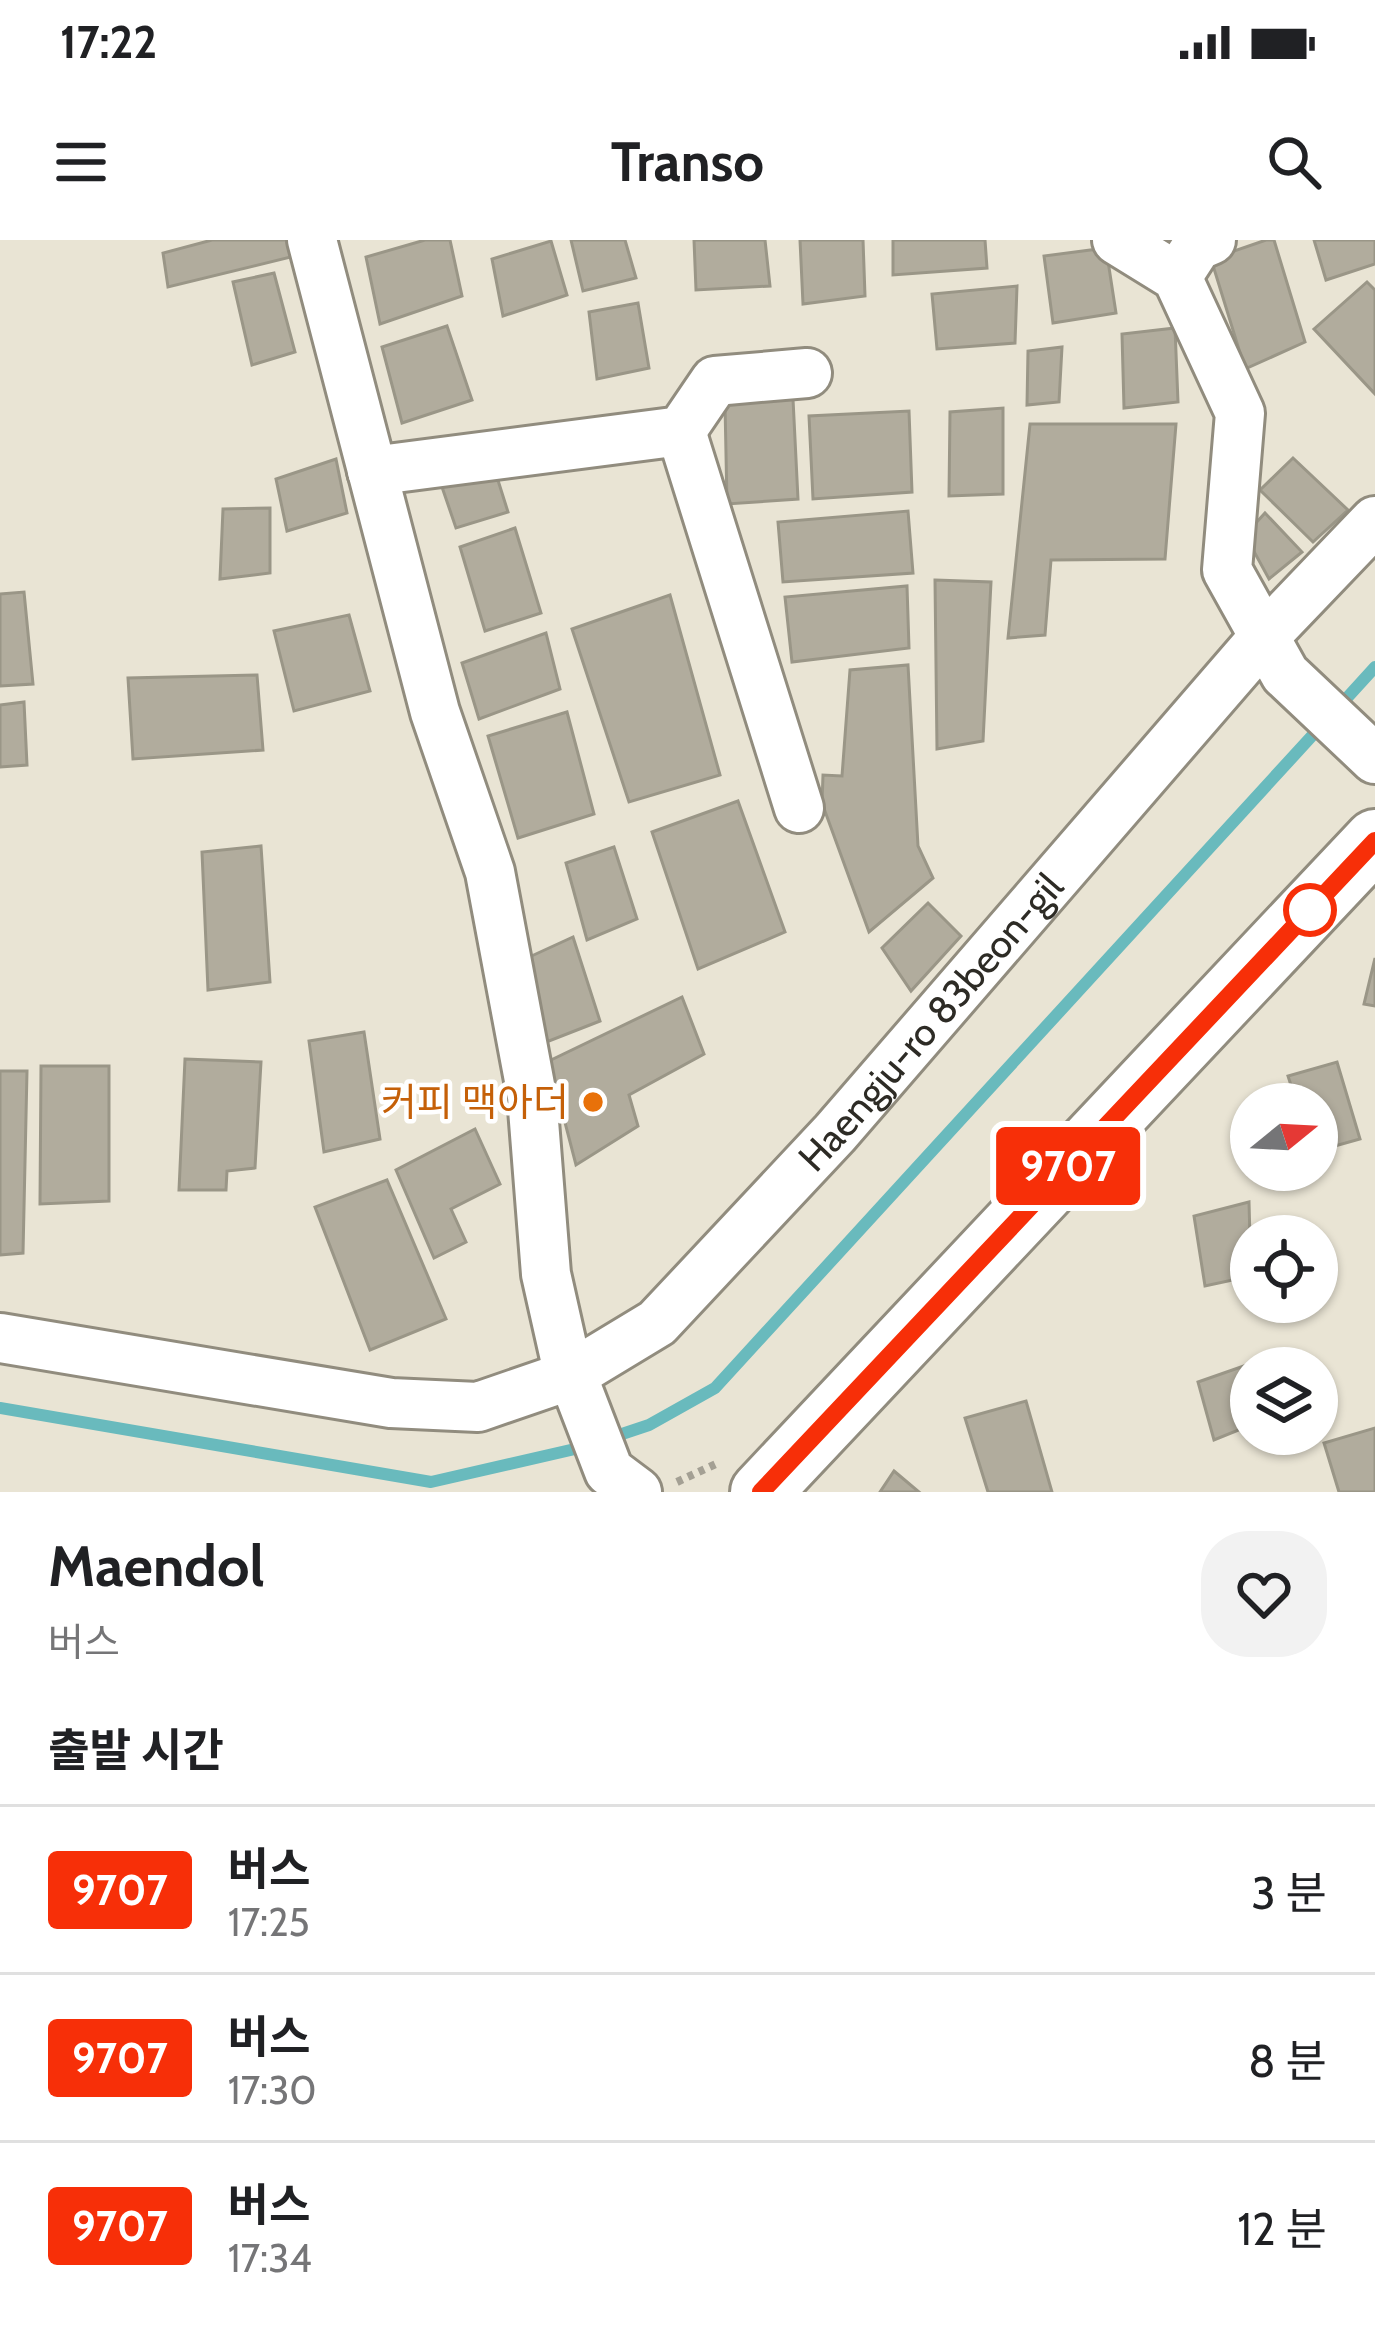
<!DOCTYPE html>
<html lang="ko">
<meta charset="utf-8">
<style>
:root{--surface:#fff;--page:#f2f2f2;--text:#202124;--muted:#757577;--line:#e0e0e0}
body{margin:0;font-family:Cabin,"Noto Sans KR",sans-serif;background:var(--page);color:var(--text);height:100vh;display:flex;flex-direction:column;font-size:45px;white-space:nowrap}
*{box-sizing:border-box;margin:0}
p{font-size:39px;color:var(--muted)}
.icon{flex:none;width:66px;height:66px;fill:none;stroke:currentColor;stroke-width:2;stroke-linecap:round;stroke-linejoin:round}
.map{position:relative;height:1252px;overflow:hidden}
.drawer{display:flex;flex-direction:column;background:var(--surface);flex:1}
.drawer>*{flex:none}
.badge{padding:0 24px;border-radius:9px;font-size:42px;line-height:78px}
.needle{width:78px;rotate:72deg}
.fabs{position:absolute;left:1230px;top:843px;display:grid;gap:24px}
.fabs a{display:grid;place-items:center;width:108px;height:108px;border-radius:50%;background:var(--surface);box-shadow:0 3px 9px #0004;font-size:60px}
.map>.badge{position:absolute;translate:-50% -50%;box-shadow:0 0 0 6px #fff}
h2{padding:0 48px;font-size:45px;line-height:108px}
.round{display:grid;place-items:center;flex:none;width:126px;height:126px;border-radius:48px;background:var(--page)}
.summary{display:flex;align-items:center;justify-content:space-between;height:204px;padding:0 48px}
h1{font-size:57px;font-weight:800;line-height:90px}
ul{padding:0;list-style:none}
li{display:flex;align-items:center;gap:36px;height:168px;padding:0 48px;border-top:3px solid var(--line)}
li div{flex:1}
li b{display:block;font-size:45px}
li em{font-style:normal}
li .badge{min-width:132px;font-weight:700;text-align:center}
.status{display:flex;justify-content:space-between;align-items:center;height:84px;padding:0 60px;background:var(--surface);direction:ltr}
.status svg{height:33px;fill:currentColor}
header{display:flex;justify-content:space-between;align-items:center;height:156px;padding:0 48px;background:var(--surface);font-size:54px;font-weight:800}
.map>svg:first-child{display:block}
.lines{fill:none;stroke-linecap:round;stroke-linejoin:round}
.stream{stroke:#69babd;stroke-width:12}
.building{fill:#b1ac9d;stroke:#9a9687;stroke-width:3}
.minor-casing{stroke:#918c7e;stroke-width:54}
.major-casing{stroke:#918c7e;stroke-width:66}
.path{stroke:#a4a094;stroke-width:8;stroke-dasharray:6 6;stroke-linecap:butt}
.minor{stroke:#fff;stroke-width:48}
.major{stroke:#fff;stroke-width:60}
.line-casing{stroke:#fff;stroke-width:27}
.line{stroke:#f72f08;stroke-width:18}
.stop-dot{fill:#fff;stroke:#f72f08;stroke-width:6}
.food-dot{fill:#e8710a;stroke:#fff;stroke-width:4.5}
.labels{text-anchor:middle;stroke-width:9;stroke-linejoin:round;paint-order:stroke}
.street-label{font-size:39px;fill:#2d2b25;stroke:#fff}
.food-label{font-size:39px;fill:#c56008;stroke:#fff;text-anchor:end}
</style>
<div class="status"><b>17:22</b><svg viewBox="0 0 49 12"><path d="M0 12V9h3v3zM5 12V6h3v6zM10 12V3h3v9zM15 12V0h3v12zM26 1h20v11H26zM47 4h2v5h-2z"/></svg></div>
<header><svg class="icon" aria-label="menu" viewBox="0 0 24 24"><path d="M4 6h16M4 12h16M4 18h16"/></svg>Transo<svg class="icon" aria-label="search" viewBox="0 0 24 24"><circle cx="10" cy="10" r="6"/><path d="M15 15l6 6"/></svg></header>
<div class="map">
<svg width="1375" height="1252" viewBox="0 0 1375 1252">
<rect width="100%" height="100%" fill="#e9e4d4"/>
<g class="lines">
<g class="stream">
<path d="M1335 471 1375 427"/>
<path d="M0 1168 431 1242 588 1206"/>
<path d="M607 1199 649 1185 715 1148 1321 486"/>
</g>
</g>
<g class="building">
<path d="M212 0H291L295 16 168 47 163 13Z"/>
<path d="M425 0H450L462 56 380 84 366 17Z"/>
<path d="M571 0H625L636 38 583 51Z"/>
<path d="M694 0H765L770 46 696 50Z"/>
<path d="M800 0H863L865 56 803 64Z"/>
<path d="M893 0H985L987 28 893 35Z"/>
<path d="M1266 0H1274L1305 102 1245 129 1211 19Z"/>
<path d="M1314 0H1375V24L1326 40Z"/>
<path d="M551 1 567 55 503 76 492 19Z"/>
<path d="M1106 8 1116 73 1053 83 1044 16Z"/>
<path d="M274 33 295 112 252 125 233 42Z"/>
<path d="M1367 42 1375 50V154L1314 89Z"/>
<path d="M1017 46 1015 103 937 109 932 54Z"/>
<path d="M638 63 649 128 597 139 589 72Z"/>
<path d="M447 86 472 160 402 183 382 107Z"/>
<path d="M1175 88 1178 162 1124 168 1122 94Z"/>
<path d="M1062 107 1059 162 1027 165 1028 111Z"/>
<path d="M793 159 798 259 727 264 725 164Z"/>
<path d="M1003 168V254L949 256 950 172Z"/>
<path d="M909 171 912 252 813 259 809 176Z"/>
<path d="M1030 184H1176L1165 319 1051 320 1045 395 1008 398Z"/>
<path d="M1293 218 1348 270 1313 302 1260 250Z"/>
<path d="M336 219 347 273 287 291 276 239Z"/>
<path d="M496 234 508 272 456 288 442 247Z"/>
<path d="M270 268V333L220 339 223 269Z"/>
<path d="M908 271 913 333 783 342 778 282Z"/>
<path d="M1265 273 1302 312 1269 339 1245 295Z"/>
<path d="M515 288 541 373 485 391 460 307Z"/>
<path d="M935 340 991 342 983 501 937 509Z"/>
<path d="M907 346 909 408 792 422 785 357Z"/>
<path d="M24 352 33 444 0 446V354Z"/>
<path d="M670 355 720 535 629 562 572 389Z"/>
<path d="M349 375 370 451 294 471 274 391Z"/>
<path d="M546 393 560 449 479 479 462 423Z"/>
<path d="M908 425 918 606 933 638 869 692 822 563 823 535 842 536 850 430Z"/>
<path d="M257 435 263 510 133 519 128 438Z"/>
<path d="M24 462 27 525 0 527V465Z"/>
<path d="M567 472 594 574 518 598 488 496Z"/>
<path d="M738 561 785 692 698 729 652 592Z"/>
<path d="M261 606 270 742 208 750 202 612Z"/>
<path d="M614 607 637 679 587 700 566 623Z"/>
<path d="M928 663 961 696 911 751 882 708Z"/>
<path d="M573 697 600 781 544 803 525 719Z"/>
<path d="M1375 718V766L1364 764Z"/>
<path d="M682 757 704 814 629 855 638 886 576 925 549 821Z"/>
<path d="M364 792 380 899 324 912 309 801Z"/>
<path d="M185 819 261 822 255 928 227 931 226 950H179Z"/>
<path d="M1337 822 1360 899 1317 911V864H1297L1288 836Z"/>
<path d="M41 826H109V961L40 964Z"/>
<path d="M0 831H27L23 1013 0 1015Z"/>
<path d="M475 889 500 944 451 969 466 1002 434 1018 396 930Z"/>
<path d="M387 940 446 1079 370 1110 315 967Z"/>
<path d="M1249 962 1251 1036 1205 1046 1194 976Z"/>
<path d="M1281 1113 1285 1128H1251V1185L1214 1200 1198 1142Z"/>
<path d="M1026 1161 1052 1252H988L965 1178Z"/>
<path d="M1375 1188V1252H1339L1324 1203Z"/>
<path d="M894 1231 919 1252H880Z"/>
</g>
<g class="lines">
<g class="minor-casing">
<g id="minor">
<path d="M312 0 435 472 490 632 532 856 546 1034 564 1114 609 1231 637 1252"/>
<path d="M1117 0 1177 37 1240 173 1227 330 1285 434 1375 519"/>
<path d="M1177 37 1197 6 1211 0"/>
<path d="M681 191 799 568"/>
<path d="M372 231 681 191 715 141 807 133"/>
<path id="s1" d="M0 1098 391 1163 478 1167 571 1135 657 1083 835 893 1264 397 1375 281"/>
</g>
</g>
<g class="major-casing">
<path id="major" d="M761 1252 1375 600"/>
</g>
<path class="path" d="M677 1242 718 1223"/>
<use href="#minor" class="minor"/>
<use href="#major" class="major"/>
</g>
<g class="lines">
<g class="line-casing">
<path id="line" d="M761 1252 1375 601"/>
</g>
<use href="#line" class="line"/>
</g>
<circle class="stop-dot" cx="1310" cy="670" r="24"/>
<circle class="food-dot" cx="593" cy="862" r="12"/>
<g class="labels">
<g class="street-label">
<text dy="14" stroke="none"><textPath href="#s1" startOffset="1089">Haengju-ro 83beon-gil</textPath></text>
</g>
<g class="food-label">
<text x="569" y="876">커피 맥아더</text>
</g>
</g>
</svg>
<div class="fabs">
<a><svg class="needle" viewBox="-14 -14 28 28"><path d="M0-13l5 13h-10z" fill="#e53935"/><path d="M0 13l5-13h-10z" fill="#757577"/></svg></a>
<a><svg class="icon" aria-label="locate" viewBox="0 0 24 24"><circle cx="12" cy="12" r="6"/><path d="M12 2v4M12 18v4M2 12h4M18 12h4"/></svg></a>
<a><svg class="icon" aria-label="layers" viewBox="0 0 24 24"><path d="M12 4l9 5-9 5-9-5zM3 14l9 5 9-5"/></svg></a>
</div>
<b class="badge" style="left:1068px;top:926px;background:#f72f08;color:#fff">9707</b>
</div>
<section class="drawer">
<div class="summary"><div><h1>Maendol</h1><p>버스</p></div><a class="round"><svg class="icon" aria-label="heart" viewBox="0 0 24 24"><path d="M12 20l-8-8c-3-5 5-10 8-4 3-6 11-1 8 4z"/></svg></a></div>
<h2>출발 시간</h2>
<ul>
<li><span class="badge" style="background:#f72f08;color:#fff">9707</span><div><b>버스</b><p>17:25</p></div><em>3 분</em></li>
<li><span class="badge" style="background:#f72f08;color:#fff">9707</span><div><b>버스</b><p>17:30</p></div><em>8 분</em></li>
<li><span class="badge" style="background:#f72f08;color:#fff">9707</span><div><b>버스</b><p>17:34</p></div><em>12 분</em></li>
</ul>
</section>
